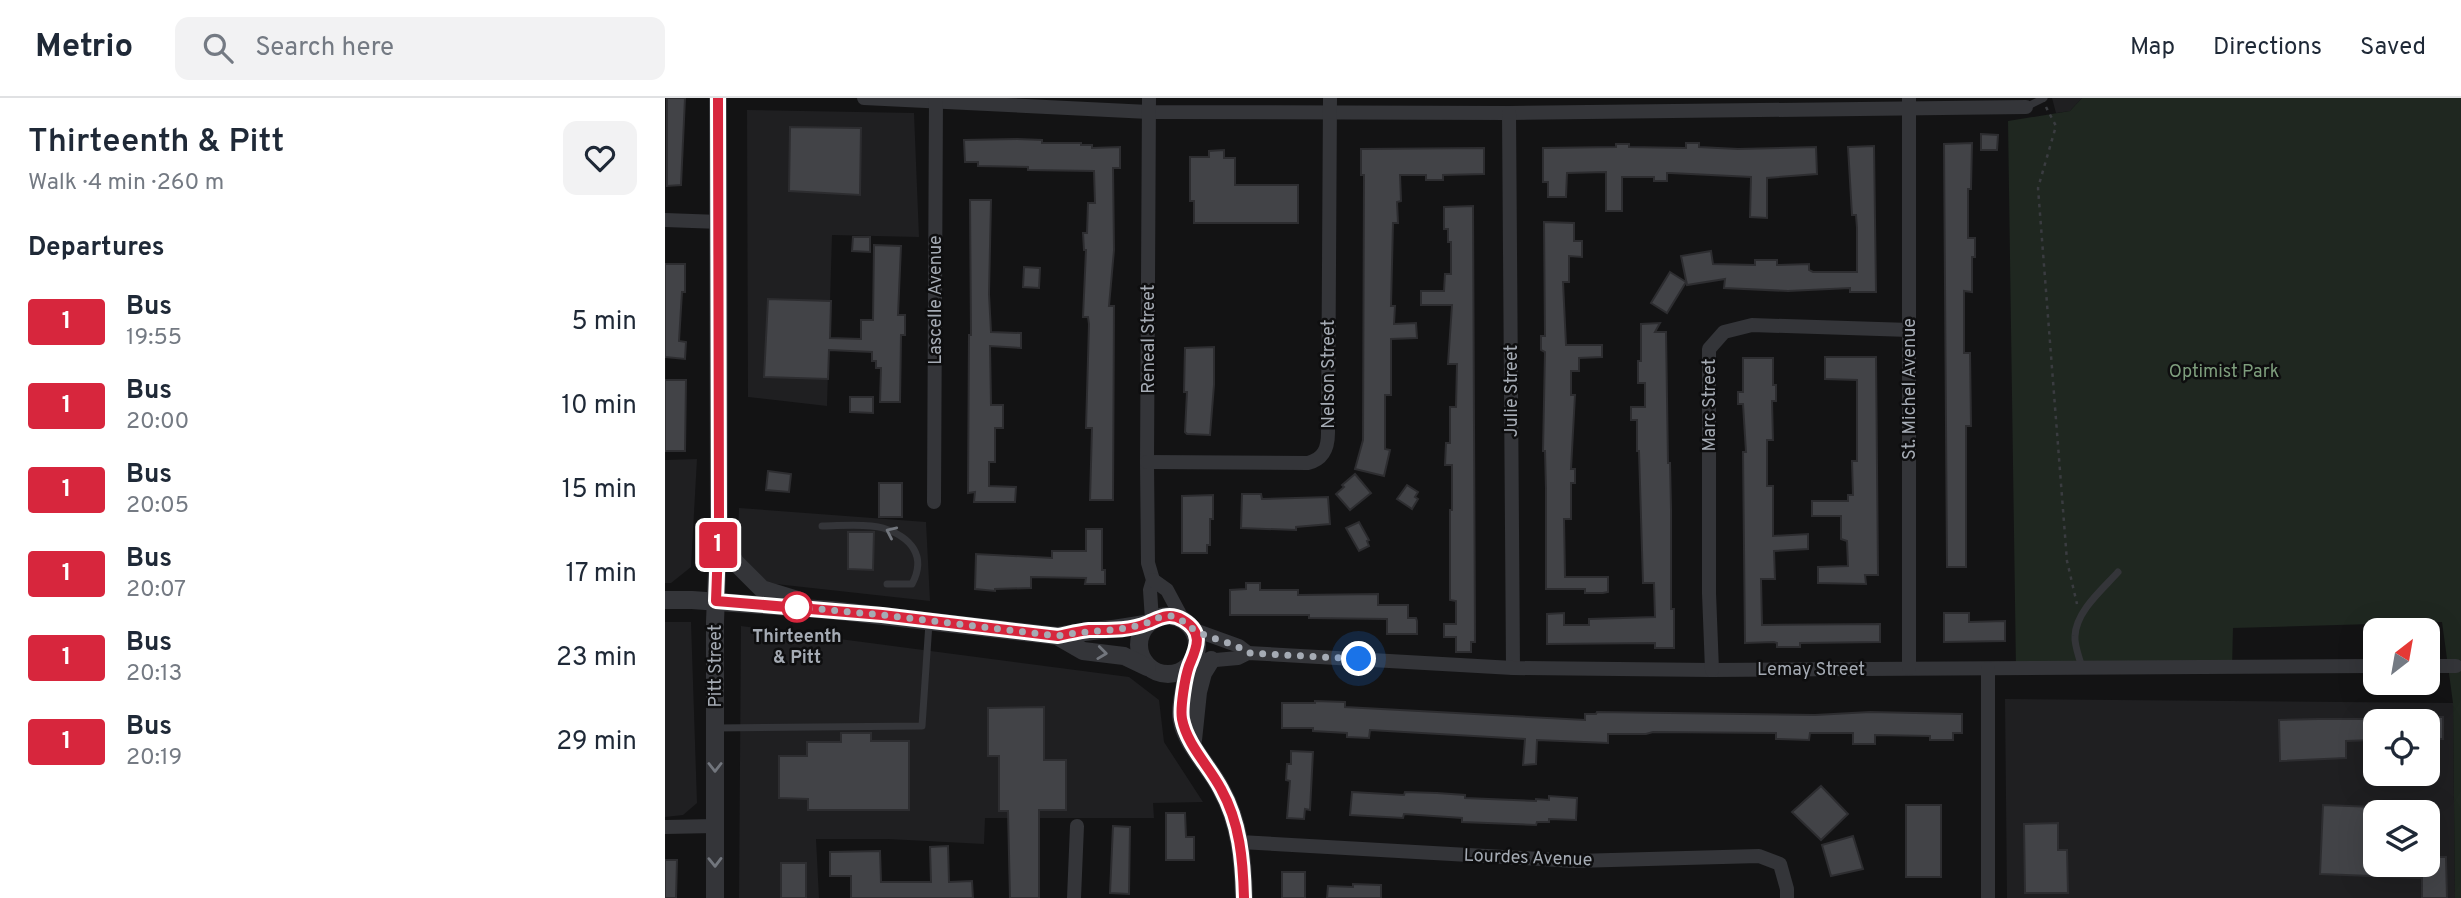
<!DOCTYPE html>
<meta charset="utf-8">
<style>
:root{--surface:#fff;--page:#f2f2f3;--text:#1f2937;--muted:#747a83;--line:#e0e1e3}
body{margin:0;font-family:Overpass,sans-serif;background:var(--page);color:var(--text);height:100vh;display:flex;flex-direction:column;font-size:26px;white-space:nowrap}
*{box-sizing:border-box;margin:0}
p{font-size:23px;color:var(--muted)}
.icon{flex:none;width:38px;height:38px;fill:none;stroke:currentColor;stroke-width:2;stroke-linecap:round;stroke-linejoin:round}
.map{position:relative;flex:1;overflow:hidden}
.details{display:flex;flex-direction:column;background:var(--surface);width:665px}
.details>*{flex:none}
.badge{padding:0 14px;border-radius:5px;font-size:24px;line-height:46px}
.needle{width:46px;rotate:31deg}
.fabs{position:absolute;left:1698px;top:520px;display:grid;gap:14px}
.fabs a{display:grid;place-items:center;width:77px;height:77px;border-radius:14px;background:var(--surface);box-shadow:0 7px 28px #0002;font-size:35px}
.you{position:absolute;width:35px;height:35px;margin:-18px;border:5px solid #fff;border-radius:50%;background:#1a73e8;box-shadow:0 0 0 10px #1a73e833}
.map>.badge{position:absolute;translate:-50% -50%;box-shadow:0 0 0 4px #fff}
h2{padding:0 28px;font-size:26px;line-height:63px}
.round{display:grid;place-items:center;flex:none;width:74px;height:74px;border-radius:14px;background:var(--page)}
.summary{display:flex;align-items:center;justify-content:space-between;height:119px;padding:0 28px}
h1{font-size:33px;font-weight:600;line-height:52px}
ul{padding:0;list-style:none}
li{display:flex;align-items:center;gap:21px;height:84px;padding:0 28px}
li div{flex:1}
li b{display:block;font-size:26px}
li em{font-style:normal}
li .badge{min-width:77px;font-weight:700;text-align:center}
header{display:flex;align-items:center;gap:42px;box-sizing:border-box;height:98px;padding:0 35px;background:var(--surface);border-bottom:2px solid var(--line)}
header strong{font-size:33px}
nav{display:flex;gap:38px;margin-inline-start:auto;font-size:24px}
.search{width:490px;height:63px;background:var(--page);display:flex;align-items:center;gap:18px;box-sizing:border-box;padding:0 24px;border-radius:14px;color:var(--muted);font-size:26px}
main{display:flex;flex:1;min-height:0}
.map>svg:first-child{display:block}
.built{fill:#1f1f21;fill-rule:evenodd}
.green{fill:#1f2720}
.building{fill:#424347;stroke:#2d2d30;stroke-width:2}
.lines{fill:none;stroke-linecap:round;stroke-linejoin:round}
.path{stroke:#3a3c40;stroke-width:2.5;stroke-dasharray:3.5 5;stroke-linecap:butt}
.service{stroke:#343539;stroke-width:7}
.minor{stroke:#343539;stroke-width:14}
.tertiary{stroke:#343539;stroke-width:18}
.oneway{stroke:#72767d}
.line-casing{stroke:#fff;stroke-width:16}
.line{stroke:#d7263d;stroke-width:10}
.walk{stroke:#a5abb4;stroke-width:7;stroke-dasharray:0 12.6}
.stop-dot{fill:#fff;stroke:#d7263d;stroke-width:3.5}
.labels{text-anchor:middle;stroke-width:5;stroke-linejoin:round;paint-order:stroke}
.street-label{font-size:18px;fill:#a5abb4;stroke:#0e0e0f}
.park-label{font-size:18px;fill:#7e9e7d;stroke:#0e0e0f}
.stop-label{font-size:18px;font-weight:bold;fill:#a5abb4;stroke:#0e0e0f}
</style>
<header>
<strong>Metrio</strong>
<div class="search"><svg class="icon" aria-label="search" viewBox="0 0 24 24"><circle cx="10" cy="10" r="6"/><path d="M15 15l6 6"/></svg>Search here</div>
<nav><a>Map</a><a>Directions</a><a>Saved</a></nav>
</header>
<main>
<section class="details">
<div class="summary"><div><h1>Thirteenth &amp; Pitt</h1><p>Walk · 4 min · 260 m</p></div><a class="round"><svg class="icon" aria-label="heart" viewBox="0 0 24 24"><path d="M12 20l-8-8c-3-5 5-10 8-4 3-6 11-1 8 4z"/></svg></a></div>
<h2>Departures</h2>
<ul>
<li><span class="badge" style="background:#d7263d;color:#fff">1</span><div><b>Bus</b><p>19:55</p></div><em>5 min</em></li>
<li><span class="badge" style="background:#d7263d;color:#fff">1</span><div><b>Bus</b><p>20:00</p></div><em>10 min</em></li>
<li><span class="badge" style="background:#d7263d;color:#fff">1</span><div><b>Bus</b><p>20:05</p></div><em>15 min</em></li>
<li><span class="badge" style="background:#d7263d;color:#fff">1</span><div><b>Bus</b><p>20:07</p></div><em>17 min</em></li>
<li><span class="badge" style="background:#d7263d;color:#fff">1</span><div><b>Bus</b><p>20:13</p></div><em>23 min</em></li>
<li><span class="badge" style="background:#d7263d;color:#fff">1</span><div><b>Bus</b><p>20:19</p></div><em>29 min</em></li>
</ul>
</section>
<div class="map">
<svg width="1796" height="800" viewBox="0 0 1796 800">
<rect width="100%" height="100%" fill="#131314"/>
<g class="built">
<path d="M1387 0H1417L1405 13 1391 15Z"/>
<path d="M82 12 249 15 254 139 167 137 162 308 83 299Z"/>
<path d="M32 361 26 469 6 485H0V362Z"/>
<path d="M74 410 261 424 265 503 93 484 72 462Z"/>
<path d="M0 524H26L32 705 18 717 0 719Z"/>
<path d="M76 528 464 579 494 602 499 644 538 704 488 705 489 720H320L319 746 223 741H151L154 800H74Z"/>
<path d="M1340 601 1788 605 1790 800H1342ZM1710 623H1762V676H1710ZM1710 714H1762V766H1710Z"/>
</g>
<path class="green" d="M1417 0H1796V800H1790L1788 605 1777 524 1568 530 1567 570 1351 572 1343 23 1405 13Z"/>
<g class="building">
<path d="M2 0H20L16 87 2 88Z"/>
<path d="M125 29 196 30 195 97 124 93Z"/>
<path d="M1316 36 1333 37 1332 52H1316Z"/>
<path d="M352 41 377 42V45H416V47H427V50L455 49V70H448L449 152 444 208H449L448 402H425L427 330H421L424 226 423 219H418L421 152H419L418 135H422L423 105H430L429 73 363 72V69L313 68V64H300L299 42Z"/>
<path d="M1021 45H1034V49L1073 51 1151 49 1152 76 1102 80V120L1085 119 1086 79 1005 75H1002V83H989V79H957V113H941V74L902 75 901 99H883V84H878V50L951 49V46H964V49L1021 50Z"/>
<path d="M1307 45 1306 91H1303V140H1310V159H1307V194L1299 193V255H1305L1306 328H1301V469H1282L1279 46Z"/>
<path d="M1209 48 1211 194H1185V190L1123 193 1059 190 1060 181 1022 187 1016 158 1046 153 1048 166 1090 167V162H1112V167L1144 166V172L1148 174H1192V130L1191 117H1187L1183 49Z"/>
<path d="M819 50V76L778 77V82H761V77H735L736 103 732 104 733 125H728L726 208H730L729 226 751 225 752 240 726 241V297H720V351L725 352 719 378 690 371 698 342 699 77H696V51Z"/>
<path d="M559 52V60H570V87H633V125H529V103H525V59H544V53Z"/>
<path d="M305 102H326L324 196 326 234 356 235V250L325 248 326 307H338V330H330V364H324V388L351 389 350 404H309L310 394 303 395 304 237H306Z"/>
<path d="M808 108 810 544H806V554H791V539H779V526H791V503L785 502V412H787V367H780L781 345H785V309H791L792 266H783L787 207H756V193H779L780 176H786V144H783V131H779V109Z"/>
<path d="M879 124 909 125V143H917V159L904 158V184H898L901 247H937V259L914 260V273H906V297H910L906 371H910V385H906V421H899L900 479H943V494L938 495H920V491H881V391L880 353H878L880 254 876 252V238H880Z"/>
<path d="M188 139H205V154L187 153Z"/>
<path d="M209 147 236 148 233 217H240V237H236L235 304H215L216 270H211V263H207V254L164 252 163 281 99 279 103 201 166 203 165 240 196 241V222H208Z"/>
<path d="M0 166H20V194H17L14 243 21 244 20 261 0 259Z"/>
<path d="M359 169 375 170 374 190 358 189Z"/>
<path d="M1005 174 1021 184 1002 215 986 205Z"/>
<path d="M995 225 990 234H1001L1003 365H1005L1006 411V511H1009V550H990V545L882 546V516L899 515V527H924V521L990 519 989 485H978L974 353H972V322H966V309H980V285H973V263H976V226Z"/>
<path d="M549 249V287L545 337 522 336 520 334 522 294H519L520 250Z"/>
<path d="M1160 259H1211L1213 477H1200L1201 486 1153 485V469L1183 468 1182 443 1176 441V418H1147V403H1183V397H1188L1187 363H1192V282L1160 281Z"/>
<path d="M1078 260H1108V287H1111V303H1107L1108 342H1102V388H1108V438L1143 436V451L1109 453 1110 481H1096L1097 527 1215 526V544L1135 545V549H1112V545L1109 544 1080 545 1078 354H1081L1078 306H1073V294H1078Z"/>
<path d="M0 282H21L20 353H0Z"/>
<path d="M185 299H208V315L185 314Z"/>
<path d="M103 373 126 376 124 394 101 392Z"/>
<path d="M690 376 706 395 685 412 671 396 679 389 677 387Z"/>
<rect x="214" y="385" width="23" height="34"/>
<path d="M742 387 753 394 750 399 753 401 747 411 732 401Z"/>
<path d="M577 396H596L597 401 663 399 665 426 631 429V432L576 430Z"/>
<path d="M548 397V421H545V447H542V455H517V398Z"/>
<path d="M694 424 704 442 702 443 704 448 694 453 681 430Z"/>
<path d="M421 431H437V472H440V486H420L421 480 366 479V490L330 491V493L310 491 311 456 387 460V453H421Z"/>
<path d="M183 434H209L208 472 183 471Z"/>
<path d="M581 485H595V492H633V497L713 496V507H743V520H751L752 523V536H722V521L644 520V517H565V492L581 491Z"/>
<path d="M1279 515H1304V524L1340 523V543L1279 544Z"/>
<path d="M650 603 680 604V609L920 622V616H931L932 614 1150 617 1205 614 1297 616V635H1288V642H1265V638L1210 637V646H1188V635H1145L1144 642 1111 641V635L988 634 981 636H943V645L872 642 871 666 858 667 860 641 705 632 704 640 682 639V635L648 633V630H617V605H650Z"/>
<path d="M379 609V662H401V712H374V800H345L343 713H334V658H323V610Z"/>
<rect x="1762" y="619" width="16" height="22"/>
<path d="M1653 621H1710V642L1681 643V660L1615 663 1614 622Z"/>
<path d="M176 635H206V643H244V712H143V701L114 700V658H142V644H176Z"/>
<path d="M626 653 648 654 645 712 640 711 639 721 622 720 625 683 621 682 622 666H626Z"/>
<path d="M1156 688 1183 716 1156 742 1127 714Z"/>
<path d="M687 694 739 697 740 694 772 695 800 697V700L871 703V701L884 702V698L912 700 911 722 884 721V724H872L871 727 797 724V720L739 716 738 720 685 717Z"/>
<rect x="1241" y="707" width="35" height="72"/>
<path d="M1658 707 1710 709V766H1767V759H1781L1782 800H1757V780L1655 776Z"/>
<path d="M501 715H520L521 739H529V762H501Z"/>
<path d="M1393 725V752H1402L1403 795H1360L1359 726Z"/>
<path d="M448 728 465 729 464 796 445 795Z"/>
<path d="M1188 738 1198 771 1166 778 1157 747Z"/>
<path d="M283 748 284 784 307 783 308 800H186V778H165V754L215 753 216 784H266L265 749Z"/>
<path d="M0 762H12L11 800H0Z"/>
<rect x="116" y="765" width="25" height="35"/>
<rect x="617" y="774" width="23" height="26"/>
<path d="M688 786 716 787V800H662L663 788 688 789Z"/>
</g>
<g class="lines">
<path class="path" d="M1381 9 1391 28 1373 90 1402 463 1412 506"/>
<g class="service">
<path d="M1361 9 1379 0"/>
<path d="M157 428C174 428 202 425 218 430 246 439 262 458 247 486H222"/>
<path d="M1417 570C1415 561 1409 547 1410 538 1411 513 1438 491 1453 474"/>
<path d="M51 630 257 628 264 525"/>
</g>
<g class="minor">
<path d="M199 0 484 14 844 15 1361 9"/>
<path d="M484 0 482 364 483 465 488 482 485 492 487 522"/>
<path d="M844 15 848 570"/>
<path d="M0 122 55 124"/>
<path d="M482 364 643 365C659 361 663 350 663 335L665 0"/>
<path d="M269 404 271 0"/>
<path d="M488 482 502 492 518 522"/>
<path d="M527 531 574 548 583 555"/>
<path d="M528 564 573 560 583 555 848 570 1047 572 1710 568"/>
<path d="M1762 568H1791"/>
<path d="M1244 570V0"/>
<path d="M1047 572 1044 495V251L1059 234 1087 227 1245 232"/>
<path d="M0 729 50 728"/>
<path d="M575 744 910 763 1094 758 1115 766 1122 791V800"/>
<path d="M409 800 412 728"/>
<path d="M1323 800V571"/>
</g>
<g class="tertiary">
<path d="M54 435 70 464 97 491 136 503"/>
<path d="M0 502H27L166 512 392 538C424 532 452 532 484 525"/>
<circle cx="503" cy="547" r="29"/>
<path d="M392 538 418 553 459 558 482 569"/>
<path d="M524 568C521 583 516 600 516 616 517 643 544 667 556 691 575 725 578 762 579 800"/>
<path d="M528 642 533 594 538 575 546 562"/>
<path d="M50 800V524L54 422 53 0"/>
</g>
</g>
<defs><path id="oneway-chevron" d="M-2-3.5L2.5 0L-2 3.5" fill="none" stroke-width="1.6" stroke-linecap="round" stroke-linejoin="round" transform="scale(1.75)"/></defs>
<g class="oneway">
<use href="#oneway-chevron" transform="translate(226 434) rotate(-155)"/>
<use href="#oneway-chevron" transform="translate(437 555) rotate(7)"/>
<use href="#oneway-chevron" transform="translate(50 669) rotate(90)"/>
<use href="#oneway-chevron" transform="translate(50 764) rotate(89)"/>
</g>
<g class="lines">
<g class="line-casing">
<path id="line" d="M53 0 54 422 51 503 217 517 393 538C403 536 414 533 424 532 444 532 464 533 483 525 495 520 504 514 518 522 540 535 531 551 524 568 520 579 515 610 517 621 522 647 544 668 556 691 575 725 578 762 579 800"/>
</g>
<use href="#line" class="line"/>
<path class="walk" d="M132 509 217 517 393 538C422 532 451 534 479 526 488 523 495 517 505 518 516 519 520 526 528 531 545 542 567 543 583 555L694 561"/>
</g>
<circle class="stop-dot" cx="132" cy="509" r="14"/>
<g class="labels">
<g class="street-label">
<text transform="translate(270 202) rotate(-90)" y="6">Lascelle Avenue</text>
<text transform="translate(483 241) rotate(-90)" y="6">Reneal Street</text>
<text transform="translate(663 276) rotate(-90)" y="6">Nelson Street</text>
<text transform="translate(1244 291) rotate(-90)" y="6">St. Michel Avenue</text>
<text transform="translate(846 293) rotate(-90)" y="6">Julie Street</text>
<text transform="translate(1044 307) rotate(-90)" y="6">Marc Street</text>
<text transform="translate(50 568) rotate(-90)" y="6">Pitt Street</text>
<text x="1146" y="577">Lemay Street</text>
<text transform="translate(863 759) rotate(2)" y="6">Lourdes Avenue</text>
</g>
<g class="park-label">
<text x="1559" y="279">Optimist Park</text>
</g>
<g class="stop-label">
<text x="132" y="544">Thirteenth<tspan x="132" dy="21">&amp; Pitt</tspan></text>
</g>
</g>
</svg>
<div class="fabs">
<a><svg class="needle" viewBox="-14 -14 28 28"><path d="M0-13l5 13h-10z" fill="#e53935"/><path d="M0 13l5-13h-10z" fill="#747a83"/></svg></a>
<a><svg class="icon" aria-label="locate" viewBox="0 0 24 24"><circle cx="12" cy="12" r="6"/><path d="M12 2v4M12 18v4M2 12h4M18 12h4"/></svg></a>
<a><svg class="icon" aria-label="layers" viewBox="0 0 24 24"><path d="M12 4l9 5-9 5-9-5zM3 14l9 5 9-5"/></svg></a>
</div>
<div class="you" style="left:694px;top:561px"></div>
<b class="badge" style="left:53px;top:447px;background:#d7263d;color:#fff">1</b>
</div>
</main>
